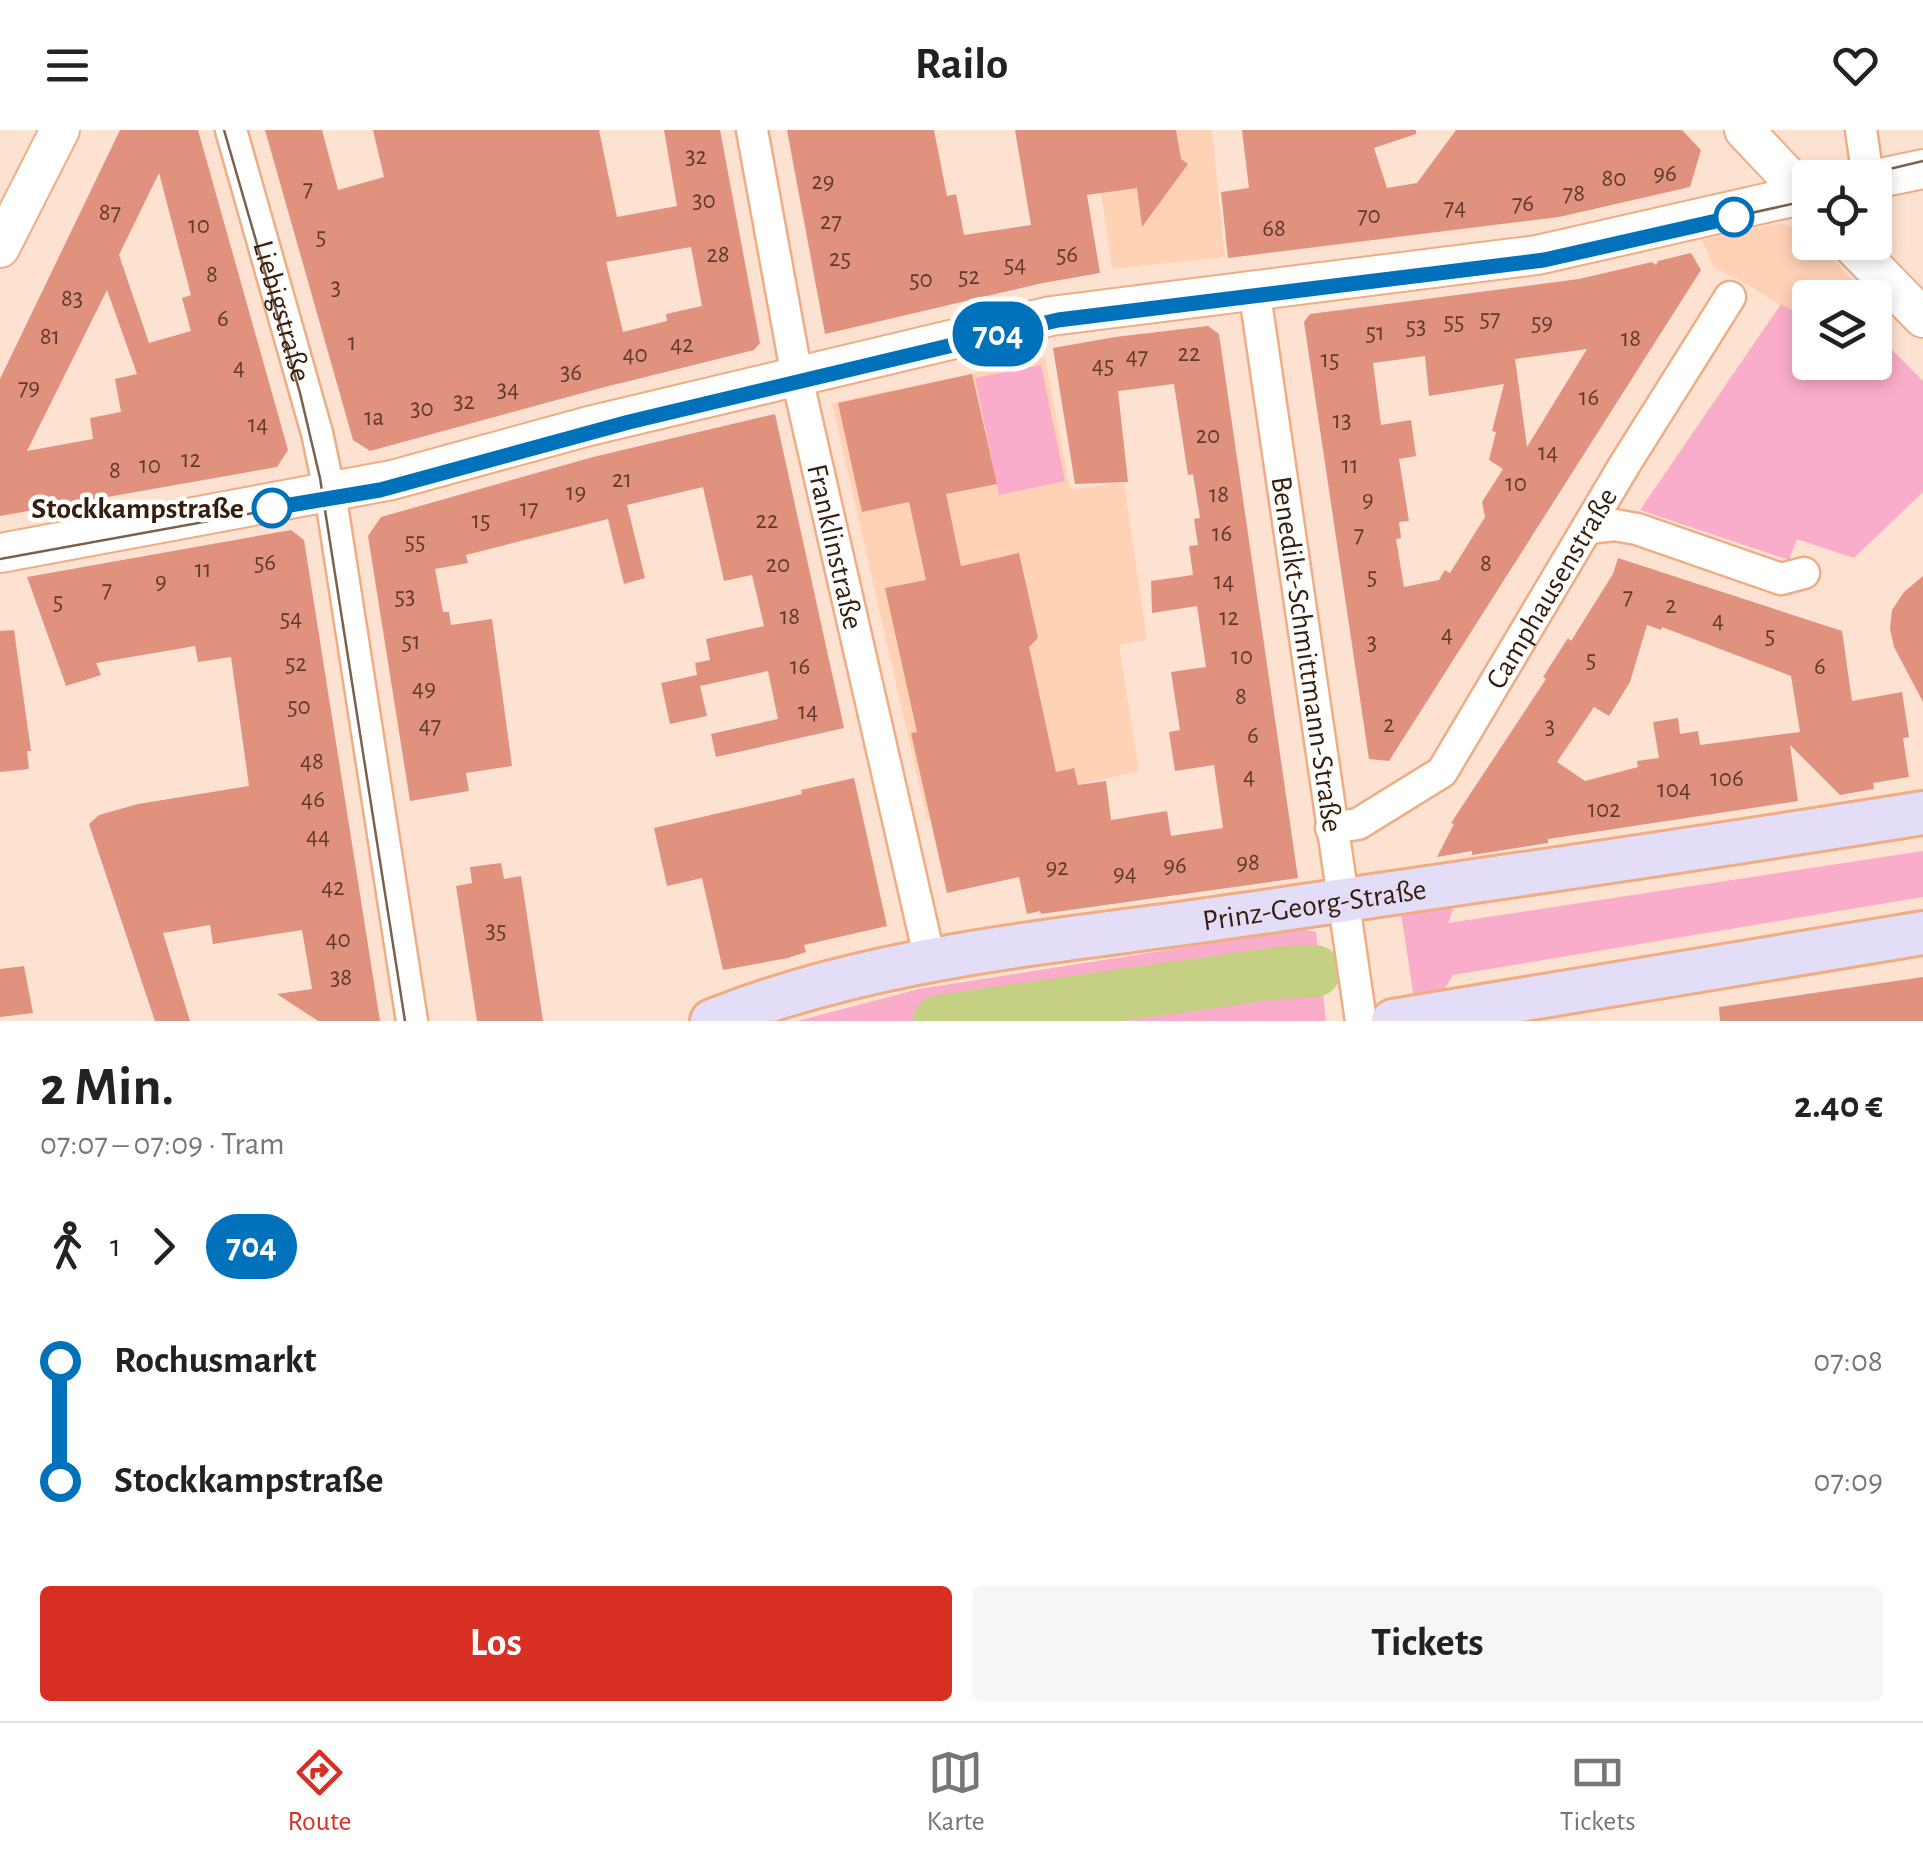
<!DOCTYPE html>
<html lang="de">
<meta charset="utf-8">
<style>
:root{--surface:#fff;--page:#f6f6f6;--text:#222;--muted:#767676;--line:#e0e0e0;--accent:#d93025}
body{margin:0;font-family:"Alegreya Sans",sans-serif;background:var(--page);color:var(--text);height:100vh;display:flex;flex-direction:column;font-size:38px;white-space:nowrap}
*{box-sizing:border-box;margin:0}
p{font-size:32px;color:var(--muted)}
.icon{flex:none;width:55px;height:55px;fill:none;stroke:currentColor;stroke-width:2;stroke-linecap:round;stroke-linejoin:round}
.map{position:relative;height:891px;overflow:hidden}
.panel{display:flex;flex-direction:column;background:var(--surface);flex:1}
.panel>*{flex:none}
.badge{padding:0 20px;border-radius:32px;font-size:35px;line-height:65px}
.tools{position:absolute;left:1792px;top:30px;display:grid;gap:20px}
.tools a{display:grid;place-items:center;width:100px;height:100px;border-radius:10px;background:var(--surface);box-shadow:0 5px 15px #0003;font-size:50px}
.map>.badge{position:absolute;translate:-50% -50%;box-shadow:0 0 0 5px #fff}
.legs{display:flex;align-items:center;gap:15px;height:110px;padding:0 40px;font-size:32px}
.legs p{margin-inline-start:auto}
.summary{display:flex;align-items:center;justify-content:space-between;height:170px;padding:0 40px}
h1{font-size:55px;font-weight:700;line-height:75px}
.action{display:flex;gap:20px;margin-top:auto;padding:20px 40px}
.action a{flex:1;height:115px;border-radius:10px;background:var(--accent);color:#fff;font-size:40px;font-weight:700;line-height:115px;text-align:center}
.action a+a{background:var(--page);color:var(--text)}
ul{padding:0 40px;list-style:none}
li{display:flex;align-items:center;gap:35px;height:120px;font-size:38px}
li i{display:grid;place-items:center;width:15px;height:100%;margin:0 12px;background:currentColor}
li i::after{content:'';width:25px;height:25px;margin:-12px;border:8px solid;border-radius:50%;background:var(--surface)}
li p{margin-inline-start:auto}
li:first-child i{background:linear-gradient(#0000 50%,currentColor 0)}
li:last-child i{background:linear-gradient(currentColor 50%,#0000 0)}
header{display:flex;justify-content:space-between;align-items:center;height:130px;padding:0 40px;background:var(--surface);font-size:45px;font-weight:700}
.tabs{display:flex;justify-content:space-around;align-items:center;height:140px;border-top:2px solid var(--line);background:var(--surface);font-size:28px;color:var(--muted)}
.tabs a{display:grid;justify-items:center;gap:5px}
.tabs .on{color:var(--accent)}
.map>svg:first-child{display:block}
.built{fill:#ffd2b5}
.green{fill:#faadca}
.lines{fill:none;stroke-linecap:round;stroke-linejoin:round}
.river{stroke:#c6d084;stroke-width:52}
.building{fill:#e0927f;fill-rule:evenodd}
.minor-casing{stroke:#eead82;stroke-width:35}
.tertiary-casing{stroke:#eead82;stroke-width:42}
.secondary-casing{stroke:#eead82;stroke-width:48}
.minor{stroke:#fff;stroke-width:30}
.tertiary{stroke:#fff;stroke-width:38}
.secondary{stroke:#e4ddf8;stroke-width:42}
.tram{stroke:#7a614f;stroke-width:2.5}
.line-1-casing{stroke:#fff;stroke-width:22}
.line-1{stroke:#0072bc;stroke-width:15}
.stop-1-dot{fill:#fff;stroke:#0072bc;stroke-width:5}
.labels{text-anchor:middle;stroke-width:9;stroke-linejoin:round;paint-order:stroke}
.number-label{font-size:25px;fill:#613b29}
.street-label{font-size:30px;fill:#371e0c;stroke:#fff}
.stop-label{font-size:30px;font-weight:bold;fill:#371e0c;stroke:#fff;text-anchor:end}
</style>
<header><svg class="icon" aria-label="menu" viewBox="0 0 24 24"><path d="M4 6h16M4 12h16M4 18h16"/></svg>Railo<svg class="icon" aria-label="heart" viewBox="0 0 24 24"><path d="M12 20l-8-8c-3-5 5-10 8-4 3-6 11-1 8 4z"/></svg></header>
<div class="map">
<svg width="1923" height="891" viewBox="0 0 1923 891">
<rect width="100%" height="100%" fill="#fde2d1"/>
<g class="built">
<path d="M1092 0H1212L1225 127 1112 139Z"/>
<path d="M1780 93 1808 102 1810 112 1817 113 1869 167 1810 168V193L1740 150 1714 138 1702 110Z"/>
<path d="M1045 228 1070 359 1124 353 1147 510 1119 515 1139 641 927 689 832 273Z"/>
</g>
<g class="green">
<path d="M1781 174 1810 193V232H1875V223L1886 214 1923 251V362L1854 428 1797 409 1789 430 1640 380Z"/>
<path d="M1041 235 1065 351 999 365 975 248Z"/>
<path d="M1923 721V767L1453 845 1437 871 1415 875 1400 777 1457 769 1448 793Z"/>
<path d="M1301 799 1316 802 1326 891H797L919 859Z"/>
</g>
<g class="lines">
<path class="river" d="M939 891 1277 843 1315 841"/>
</g>
<g class="building">
<path d="M120 0H198L288 320 277 337 0 386V249ZM159 43 191 165 182 168 191 201 149 213 119 125ZM107 160 137 244 115 249 121 282 90 288 93 309 27 321Z"/>
<path d="M265 0H322L338 60 384 47 373 0H599L617 87 677 76 664 0H720L760 213 754 220 601 258 370 321 353 310ZM691 117 702 176 666 184 667 191 623 202 606 132Z"/>
<path d="M787 0H934L947 66 956 64 964 105 1031 95 1015 0H1176L1181 29 1188 34 1142 97 1137 58 1087 65 1100 143 1043 153 825 204Z"/>
<path d="M1242 0H1416V4L1374 18 1387 58 1417 53 1456 0H1682L1701 20 1690 57 1559 87 1228 128 1221 62 1249 58Z"/>
<path d="M1691 123 1701 140 1389 631 1369 629 1304 192 1310 184 1579 149 1652 132 1656 135 1658 131ZM1587 219 1527 317 1515 229ZM1425 226 1429 266 1504 254 1492 301 1496 302 1489 330 1503 339 1482 372 1485 387 1450 443 1445 440 1439 450 1404 457 1396 409 1401 408 1399 392 1409 391 1399 329 1416 326 1411 290 1381 295 1373 233Z"/>
<path d="M1208 196 1219 204 1298 748 1041 784 1040 781 1027 784 1019 747 947 763 911 603 917 602 885 458 926 450 909 372 862 382 838 273 972 244 997 354 946 364 961 436 1019 423 1038 508 1029 517 1056 642 1074 638 1078 655 1106 651 1111 690 1167 681 1171 706 1223 698 1214 635 1175 641 1169 602 1180 600 1171 542 1206 537 1197 476 1152 483 1151 451 1193 445 1189 416 1198 415 1194 389 1200 388 1193 344 1188 345 1174 254 1118 261 1128 352 1075 354 1053 218 1115 207Z"/>
<path d="M775 284 844 598 716 627 711 604 778 589 768 541 700 556 707 586 670 594 661 553 697 545 695 533 710 530 706 509 764 496 752 445 724 451 703 357 627 375 645 448 624 454 608 389 466 425 468 433 435 439 443 482H449L451 495 492 489 512 636 466 643 469 661 410 671 368 406 381 387 593 327Z"/>
<path d="M291 400 304 410 380 891H318L277 864 312 859 302 800 213 814 210 795 163 803 190 891H155L89 694 99 685 138 674 249 656 231 527 198 532 195 516 96 533 101 545 66 556 27 447Z"/>
<path d="M1618 428 1842 501 1852 571 1902 562 1909 607 1903 608 1909 647 1873 653 1874 659 1840 665 1790 615 1798 671 1548 709V713L1472 725V721L1437 727 1454 694 1451 693 1546 549 1543 547 1568 508 1571 511 1613 444ZM1647 495 1661 500 1662 497 1791 546 1800 602 1700 615 1698 601 1680 604 1678 588 1653 592 1659 628 1637 631 1638 637 1585 651 1557 632 1594 577 1609 586 1630 552Z"/>
<path d="M1923 446V572L1894 517 1890 498 1892 480 1904 462Z"/>
<path d="M14 500 31 621H27L29 639 0 642V501Z"/>
<path d="M854 648 887 796 804 815 806 822 788 828 723 840 702 748 667 756 654 698 802 664 801 660Z"/>
<path d="M501 733 504 749 521 746 543 891H477L456 756 472 753 470 737Z"/>
<path d="M24 836 33 883 0 887V839Z"/>
<path d="M1923 847V891H1720L1719 877Z"/>
</g>
<g class="lines">
<g class="minor-casing">
<g id="minor">
<path id="s1" d="M231 0 317 303 331 369 412 891"/>
<path id="s2" d="M752 0 798 252 930 830"/>
<path d="M1861 0 1868 48"/>
<path id="s3" d="M1254 158 1361 891"/>
<path d="M1588 398 1614 395 1637 399 1781 449 1804 443"/>
<path id="s4" d="M1331 698 1358 694 1442 642 1625 334 1730 167"/>
</g>
</g>
<g class="tertiary-casing">
<g id="tertiary">
<path d="M1744 0 1810 70"/>
<path d="M1875 49 1923 39"/>
<path d="M1849 112 1923 188"/>
<path d="M0 118 60 0"/>
<path d="M0 423 392 350 589 296 1051 186 1537 125 1810 63"/>
</g>
</g>
<g class="secondary-casing">
<g id="secondary">
<path id="s5" d="M712 891C872 827 1045 813 1214 789 1450 755 1687 721 1923 683"/>
<path d="M1393 891 1923 803"/>
</g>
</g>
<use href="#minor" class="minor"/>
<use href="#tertiary" class="tertiary"/>
<use href="#secondary" class="secondary"/>
<g class="tram">
<path d="M224 0 300 263 320 348 405 891"/>
<path d="M1852 48 1923 31"/>
<path d="M0 429 380 360 629 292 1059 190 1543 129 1810 70"/>
</g>
</g>
<g class="lines">
<g class="line-1-casing">
<path id="line-1" d="M272 378 380 360 629 292 1058 190 1544 130 1734 87"/>
</g>
<use href="#line-1" class="line-1"/>
</g>
<g class="stop-1-dot">
<circle cx="1734" cy="87" r="18"/>
<circle cx="272" cy="378" r="18"/>
</g>
<g class="labels">
<g class="number-label">
<text x="696" y="34">32</text>
<text x="1665" y="51">96</text>
<text x="1614" y="56">80</text>
<text x="823" y="59">29</text>
<text x="308" y="66">7</text>
<text x="1574" y="71">78</text>
<text x="704" y="78">30</text>
<text x="1523" y="81">76</text>
<text x="1455" y="85">74</text>
<text x="110" y="90">87</text>
<text x="1369" y="93">70</text>
<text x="831" y="99">27</text>
<text x="199" y="103">10</text>
<text x="1274" y="106">68</text>
<text x="321" y="114">5</text>
<text x="718" y="132">28</text>
<text x="1067" y="132">56</text>
<text x="840" y="136">25</text>
<text x="1015" y="142">54</text>
<text x="212" y="152">8</text>
<text x="969" y="154">52</text>
<text x="921" y="157">50</text>
<text x="336" y="165">3</text>
<text x="72" y="176">83</text>
<text x="223" y="196">6</text>
<text x="1490" y="196">57</text>
<text x="1454" y="199">55</text>
<text x="1542" y="200">59</text>
<text x="1416" y="204">53</text>
<text x="1375" y="210">51</text>
<text x="50" y="214">81</text>
<text x="1631" y="216">18</text>
<text x="352" y="220">1</text>
<text x="682" y="222">42</text>
<text x="1189" y="231">22</text>
<text x="635" y="232">40</text>
<text x="1137" y="234">47</text>
<text x="1330" y="237">15</text>
<text x="1103" y="243">45</text>
<text x="239" y="245">4</text>
<text x="571" y="250">36</text>
<text x="29" y="265">79</text>
<text x="508" y="267">34</text>
<text x="1589" y="275">16</text>
<text x="464" y="279">32</text>
<text x="422" y="286">30</text>
<text x="374" y="295">1a</text>
<text x="1342" y="298">13</text>
<text x="258" y="302">14</text>
<text x="1208" y="313">20</text>
<text x="1548" y="330">14</text>
<text x="191" y="337">12</text>
<text x="150" y="343">10</text>
<text x="1350" y="343">11</text>
<text x="115" y="348">8</text>
<text x="622" y="357">21</text>
<text x="1516" y="361">10</text>
<text x="576" y="370">19</text>
<text x="1219" y="372">18</text>
<text x="1368" y="377">9</text>
<text x="529" y="386">17</text>
<text x="481" y="398">15</text>
<text x="767" y="398">22</text>
<text x="1222" y="411">16</text>
<text x="1359" y="412">7</text>
<text x="415" y="419">55</text>
<text x="265" y="440">56</text>
<text x="1486" y="441">8</text>
<text x="778" y="442">20</text>
<text x="203" y="447">11</text>
<text x="1372" y="454">5</text>
<text x="161" y="459">9</text>
<text x="1224" y="459">14</text>
<text x="107" y="467">7</text>
<text x="405" y="474">53</text>
<text x="1628" y="474">7</text>
<text x="58" y="479">5</text>
<text x="1671" y="483">2</text>
<text x="790" y="494">18</text>
<text x="1229" y="495">12</text>
<text x="291" y="496">54</text>
<text x="1718" y="498">4</text>
<text x="1447" y="512">4</text>
<text x="1770" y="513">5</text>
<text x="411" y="519">51</text>
<text x="1372" y="520">3</text>
<text x="1242" y="534">10</text>
<text x="1591" y="537">5</text>
<text x="296" y="541">52</text>
<text x="800" y="544">16</text>
<text x="1820" y="544">6</text>
<text x="424" y="566">49</text>
<text x="1241" y="574">8</text>
<text x="299" y="584">50</text>
<text x="808" y="589">14</text>
<text x="1389" y="602">2</text>
<text x="430" y="603">47</text>
<text x="1550" y="604">3</text>
<text x="1253" y="613">6</text>
<text x="312" y="639">48</text>
<text x="1249" y="654">4</text>
<text x="1727" y="656">106</text>
<text x="1674" y="667">104</text>
<text x="313" y="677">46</text>
<text x="1604" y="687">102</text>
<text x="318" y="714">44</text>
<text x="1248" y="740">98</text>
<text x="1175" y="743">96</text>
<text x="1057" y="745">92</text>
<text x="1125" y="751">94</text>
<text x="333" y="765">42</text>
<text x="496" y="808">35</text>
<text x="338" y="817">40</text>
<text x="341" y="855">38</text>
</g>
<g class="street-label">
<text dy="10" stroke="none"><textPath href="#s1" startOffset="188">Liebigstraße</textPath></text>
<text dy="10" stroke="none"><textPath href="#s2" startOffset="425">Franklinstraße</textPath></text>
<text dy="10" stroke="none"><textPath href="#s4" startOffset="340">Camphausenstraße</textPath></text>
<text dy="10" stroke="none"><textPath href="#s3" startOffset="370">Benedikt-Schmittmann-Straße</textPath></text>
<text dy="10" stroke="none"><textPath href="#s5" startOffset="615">Prinz-Georg-Straße</textPath></text>
</g>
<g class="stop-label">
<text x="244" y="388">Stockkampstraße</text>
</g>
</g>
</svg>
<div class="tools">
<a><svg class="icon" aria-label="locate" viewBox="0 0 24 24"><circle cx="12" cy="12" r="6"/><path d="M12 2v4M12 18v4M2 12h4M18 12h4"/></svg></a>
<a><svg class="icon" aria-label="layers" viewBox="0 0 24 24"><path d="M12 4l9 5-9 5-9-5zM3 14l9 5 9-5"/></svg></a>
</div>
<b class="badge" style="left:998px;top:204px;background:#0072bc;color:#fff">704</b>
</div>
<section class="panel">
<div class="summary"><div><h1>2 Min.</h1><p>07:07 – 07:09 · Tram</p></div><b>2.40 €</b></div>
<div class="legs"><svg class="icon" aria-label="walk" viewBox="0 0 24 24"><circle cx="13" cy="4" r="2"/><path d="M13 8l-2 6 4 7M11 14l-3 7M7 12l3-4h3l4 4"/></svg>1<svg class="icon" aria-label="forward" viewBox="0 0 24 24"><path d="M9 5l7 7-7 7"/></svg><b class="badge" style="background:#0072bc;color:#fff">704</b></div>
<ul>
<li><i style="color:#0072bc"></i><b>Rochusmarkt</b><p>07:08</p></li>
<li><i style="color:#0072bc"></i><b>Stockkampstraße</b><p>07:09</p></li>
</ul>
<div class="action"><a>Los</a><a>Tickets</a></div>
</section>
<nav class="tabs">
<a class="on"><svg class="icon" aria-label="directions" viewBox="0 0 24 24"><path d="M12 3l9 9-9 9-9-9zM9 14v-3h6M13 9l2 2-2 2"/></svg>Route</a>
<a><svg class="icon" aria-label="map" viewBox="0 0 24 24"><path d="M3 6l6-2 6 2 6-2v14l-6 2-6-2-6 2zM9 4v14M15 6v14"/></svg>Karte</a>
<a><svg class="icon" aria-label="tickets" viewBox="0 0 24 24"><path d="M3 7h18v10H3zM15 7v10"/></svg>Tickets</a>
</nav>
